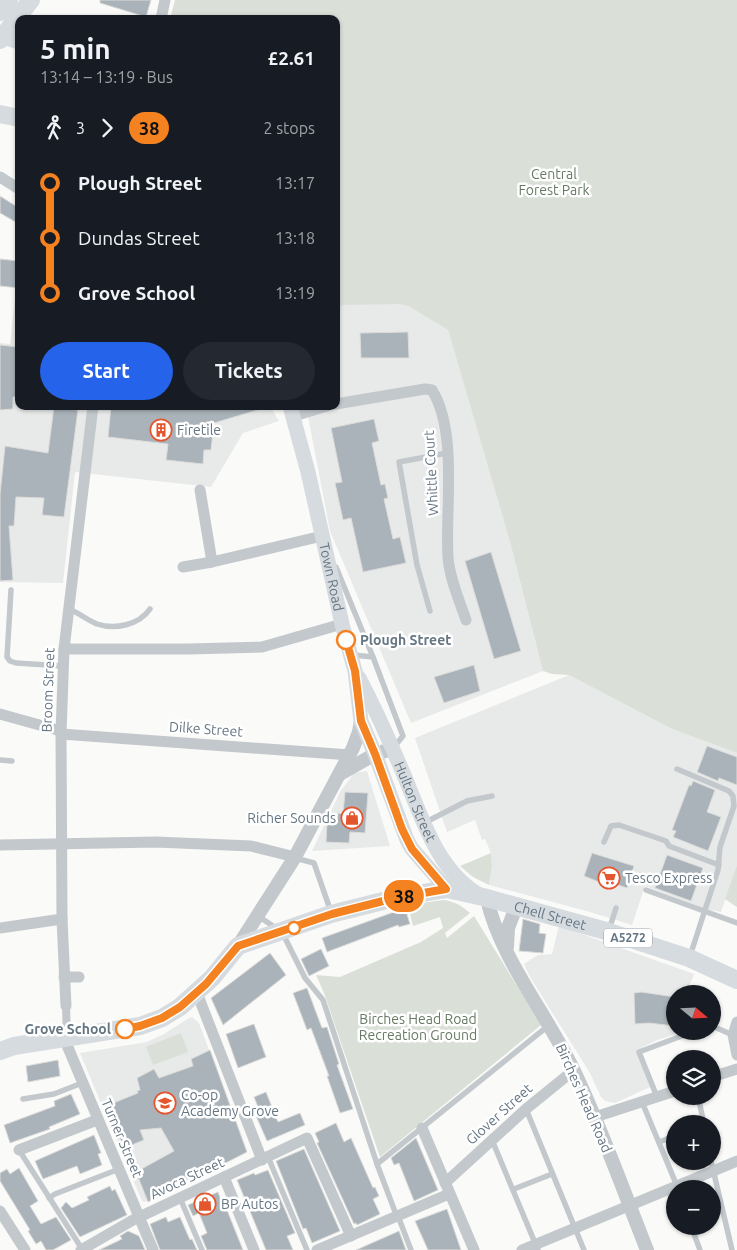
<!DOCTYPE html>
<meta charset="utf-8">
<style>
:root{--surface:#171b24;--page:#242831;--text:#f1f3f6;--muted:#9ea1a6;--accent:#2563eb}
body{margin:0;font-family:Ubuntu,sans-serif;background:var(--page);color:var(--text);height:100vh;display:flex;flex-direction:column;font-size:19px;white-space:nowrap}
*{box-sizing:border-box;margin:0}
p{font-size:16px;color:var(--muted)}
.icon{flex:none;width:28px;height:28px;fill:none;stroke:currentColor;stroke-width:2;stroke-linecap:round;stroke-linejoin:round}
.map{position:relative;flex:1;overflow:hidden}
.panel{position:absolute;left:15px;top:15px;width:325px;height:395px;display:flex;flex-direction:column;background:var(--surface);border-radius:10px;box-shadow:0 1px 4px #0004}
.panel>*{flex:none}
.badge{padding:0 10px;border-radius:16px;font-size:18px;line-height:32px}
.needle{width:32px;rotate:109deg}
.fabs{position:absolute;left:666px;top:985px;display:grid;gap:10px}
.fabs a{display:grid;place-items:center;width:55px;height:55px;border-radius:50%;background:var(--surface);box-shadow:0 1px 4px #0004;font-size:25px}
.map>.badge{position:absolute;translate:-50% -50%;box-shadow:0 0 0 2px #fff}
.legs{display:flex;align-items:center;gap:8px;height:55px;padding:0 25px;font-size:16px}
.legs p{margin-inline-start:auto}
.summary{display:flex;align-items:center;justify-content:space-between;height:85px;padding:0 25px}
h1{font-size:28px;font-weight:700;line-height:38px}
.primary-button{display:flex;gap:10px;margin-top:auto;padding:10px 25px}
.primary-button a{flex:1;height:58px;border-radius:30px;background:var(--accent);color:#fff;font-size:20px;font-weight:700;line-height:58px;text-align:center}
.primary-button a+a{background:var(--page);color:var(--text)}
ul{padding:0 25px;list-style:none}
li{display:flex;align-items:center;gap:18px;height:55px;font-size:19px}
li i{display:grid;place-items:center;width:8px;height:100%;margin:0 6px;background:currentColor}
li i::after{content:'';width:12px;height:12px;margin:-6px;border:4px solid;border-radius:50%;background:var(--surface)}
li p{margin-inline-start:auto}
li:first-child i{background:linear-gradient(#0000 50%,currentColor 0)}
li:last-child i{background:linear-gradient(currentColor 50%,#0000 0)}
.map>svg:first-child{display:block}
.built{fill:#e8e9e9}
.green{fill:#dadfd7}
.building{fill:#aab3b9;stroke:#dcdcda}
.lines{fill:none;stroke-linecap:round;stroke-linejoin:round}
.service{stroke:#c3c8cc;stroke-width:5.5}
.pedestrian{stroke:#c3c8cc;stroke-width:8}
.minor{stroke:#c3c8cc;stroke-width:11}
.tertiary{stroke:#c3c8cc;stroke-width:14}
.secondary{stroke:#d6dbdf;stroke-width:15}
.primary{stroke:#d6dbdf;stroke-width:18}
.trunk{stroke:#d6dbdf;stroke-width:18}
.line-1-casing{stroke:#fff;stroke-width:11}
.line-1{stroke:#f58220;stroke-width:8}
.stop-1-dot{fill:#fff;stroke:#f58220;stroke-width:2.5}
.labels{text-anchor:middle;stroke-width:5;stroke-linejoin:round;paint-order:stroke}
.shield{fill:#fff;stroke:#939fa8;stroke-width:1}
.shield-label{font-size:12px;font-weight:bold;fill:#657683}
.park-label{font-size:14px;fill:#687a64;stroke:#fff}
.poi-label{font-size:14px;fill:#657683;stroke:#fff;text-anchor:start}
.street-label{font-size:14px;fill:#657683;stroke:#fff}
.stop-label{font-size:14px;font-weight:bold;fill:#657683;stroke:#fff;text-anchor:start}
</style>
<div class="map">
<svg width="737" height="1250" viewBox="0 0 737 1250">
<rect width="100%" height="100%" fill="#fafaf8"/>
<g class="built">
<path d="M15 298H19V406H270L279 421 243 433 211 487 75 472 63 583 0 582V343L10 344Z"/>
<path d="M396 302 408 306 448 330 510 542 543 671 411 723 330 531 306 406H336V307L345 305Z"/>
<path d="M569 675 672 729 737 753V865L721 912 706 909 645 886 632 925 590 912 489 885 492 867 491 853 485 839 482 840 475 820 447 832 415 738Z"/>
<path d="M367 771 390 846 312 851 340 792 354 773Z"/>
<path d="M559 926 694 974 686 994H675V1031H687L657 1040 637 1050 650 1087 615 1103 605 1101 601 1097 590 1073 530 977 524 964 538 955 552 954Z"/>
<path d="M192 1017 199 1023 247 1152 145 1202 142 1201 80 1053 147 1042 164 1034 189 1018Z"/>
</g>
<g class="green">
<path d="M175 0H737V753L672 729 569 675 552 674 543 671 510 542 448 330 408 306 400 304 345 305 336 307V19H170Z"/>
<path d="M491 853 492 867 489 885 473 877 460 866Z"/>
<path d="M737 865V907L725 899Z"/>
<path d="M443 900C454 901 462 906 470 913L445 933 447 938 474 916 541 1025 380 1157 324 993 316 975 340 977 421 942 443 928 440 917 413 926 408 905Z"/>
<path d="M181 1033 188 1052 153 1065 146 1047Z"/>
</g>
<g class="building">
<path d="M100 0H151L146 17 100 3Z"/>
<path d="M0 196 19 208V224L0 213Z"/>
<path d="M0 259 19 261V288L0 286Z"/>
<path d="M408 332 409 358H361L360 333Z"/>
<path d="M0 345 19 347V397H13V409L0 410Z"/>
<path d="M54 406 78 410 64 517 42 515 44 498 16 497 14 526H9L13 580 0 581V494L5 446 48 453Z"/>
<path d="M111 406H261V409L214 423 211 450H204L203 464 166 460 168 444 108 437Z"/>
<path d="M374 419 379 441 372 443 381 485 385 484 388 498 384 499 393 539 400 537 406 563 363 572 351 518 343 520 335 483 342 482 331 428Z"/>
<path d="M491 552 521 651 494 659 465 561Z"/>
<path d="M474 665 480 691 444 703 434 677Z"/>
<path d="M707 746 737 757V785L719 778 718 781 697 772Z"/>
<path d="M693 781 715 790 707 812 721 817 708 851 673 837 676 831 672 830 689 785 691 786Z"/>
<path d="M345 792 368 793 365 833 350 832 349 843 326 842 327 822 337 823 338 813 343 814Z"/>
<path d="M592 853 634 866 627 888 600 879 599 882 584 876Z"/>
<path d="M667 855 703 868 691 901 655 888Z"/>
<path d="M405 908 410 924 399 927 398 925 327 952 322 938Z"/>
<path d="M523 919 540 924 539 933 546 934 543 953 519 951Z"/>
<path d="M321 949 329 966 309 976 301 959Z"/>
<path d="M270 953 286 975 223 1025 211 998Z"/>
<path d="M307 988 322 1028 327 1027 339 1064 337 1065 353 1109 340 1113 327 1076H329L311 1028 307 1030 293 993Z"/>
<path d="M641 992 675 997 674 1026 649 1023 635 1024 634 993Z"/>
<path d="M254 1024 266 1057 238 1068 226 1034Z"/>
<path d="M210 1050 247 1152 210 1171 209 1169 162 1191 163 1194 148 1202 136 1172 174 1151 161 1128 140 1130 144 1140 124 1148 106 1106 138 1093 137 1091 140 1090 137 1078 154 1069 159 1078 193 1066 191 1059Z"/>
<path d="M58 1060 60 1076 28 1082 26 1066Z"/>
<path d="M266 1092 278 1122 300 1113 305 1125 267 1141 253 1109 258 1107 254 1097Z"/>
<path d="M71 1094 80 1114 49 1127 50 1129 10 1143 4 1125 55 1106 54 1101Z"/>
<path d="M336 1123 344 1142 351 1138 373 1188 375 1187 379 1196 373 1199 380 1214 357 1225 356 1223 354 1224 317 1143 319 1142 315 1133Z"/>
<path d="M94 1135 101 1153 98 1154 102 1165 80 1174 77 1166 43 1179 35 1161Z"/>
<path d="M416 1138 438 1190 414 1201 399 1163 394 1165 391 1158Z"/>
<path d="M304 1149 340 1231 312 1243 306 1228 303 1229 276 1161Z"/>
<path d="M19 1168 38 1201 30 1206 41 1224 56 1217 71 1240 53 1250H46L41 1241 36 1244 28 1231 30 1230 0 1181V1173L7 1169 10 1174Z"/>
<path d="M268 1170 295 1233 287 1236 293 1250H266L237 1180 254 1173 255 1175Z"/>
<path d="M110 1186 112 1191 115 1189 127 1215 80 1237 61 1208 66 1202 72 1208 89 1200 87 1197Z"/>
<path d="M218 1192 223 1206 225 1205 243 1250H207L201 1236 207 1233 199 1213 193 1216 188 1205Z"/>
<path d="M447 1209 461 1250H428L415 1221Z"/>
<path d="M166 1217 168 1222 180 1217 190 1240 192 1239 197 1250H160L150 1224Z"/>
<path d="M128 1231 139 1236 145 1250H99L122 1239 120 1236Z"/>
<path d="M399 1231 406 1250H356Z"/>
</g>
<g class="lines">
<g class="service">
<path d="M336 567 373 657"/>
<path d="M11 590 7 657 10 661 16 663 63 666"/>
<path d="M69 609C79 613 87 620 97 624 115 630 139 625 150 609"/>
<path d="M430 611 417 565 399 462 447 453"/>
<path d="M353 655 373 657 403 736 394 747"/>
<path d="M0 760 12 761"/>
<path d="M677 769 729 791 733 796 734 806 720 847 718 870 690 956"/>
<path d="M424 823 467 801 492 796"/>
<path d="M604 842 611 826 619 825 666 841 669 846 719 865"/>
<path d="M295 858 314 863 331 912"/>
<path d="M646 890 737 923"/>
<path d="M258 916 282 932 305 978 323 1000 377 1164 397 1217"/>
<path d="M609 930 616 908"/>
<path d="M712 1026 733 1035"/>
<path d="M698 1096 704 1124"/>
<path d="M657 1097 639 1052 695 1031"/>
<path d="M23 1099 54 1094 82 1083"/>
<path d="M642 1102 677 1186"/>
<path d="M526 1109 584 1250"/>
<path d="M492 1140 538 1250"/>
<path d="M659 1142 675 1136"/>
<path d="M19 1150 82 1249"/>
<path d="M268 1157 307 1250"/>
<path d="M711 1161 732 1250"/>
<path d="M377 1164 548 1026"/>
<path d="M514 1189 552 1174"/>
<path d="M49 1198 55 1194 119 1169"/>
<path d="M180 1198 202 1250"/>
<path d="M398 1216 411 1250"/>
<path d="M691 1226 700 1250"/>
</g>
<path class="pedestrian" d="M66 1006 67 1038"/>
<g class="minor">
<path d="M161 19 165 0"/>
<path d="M0 177 19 189"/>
<path d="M336 404 425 389 432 390C458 432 445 509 448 557 449 577 460 602 466 620"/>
<path d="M294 416 327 406"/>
<path d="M200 490 212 562"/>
<path d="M183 567 212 562 322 536"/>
<path d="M64 649H189L262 647 342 624"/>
<path d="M0 714 61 731"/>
<path d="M61 734 350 755"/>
<path d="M0 845 156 842 251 846 295 857"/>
<path d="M0 928 62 919"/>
<path d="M64 977H79"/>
<path d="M197 993 262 1160"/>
<path d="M66 1006 62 919 61 734 64 649 93 406"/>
<path d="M737 1022 733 1035 737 1055"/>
<path d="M64 1038 153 1250"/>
<path d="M712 1077 737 1069"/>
<path d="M595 1117 675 1091"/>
<path d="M422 1128 474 1250"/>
<path d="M19 1150 97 1120"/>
<path d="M224 1177 254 1250"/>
<path d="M445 1183 526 1109 574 1070"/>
<path d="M0 1211 25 1250"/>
<path d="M81 1250 133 1220 307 1138 351 1236"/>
<path d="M317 1250 449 1194"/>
<path d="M522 1250 737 1161"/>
</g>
<g class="tertiary">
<path d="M340 774 375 754 392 749"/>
<path d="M487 899C500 958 548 1016 574 1071 602 1129 623 1190 647 1250"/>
<path d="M238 946 295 857 353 748 359 732 361 721"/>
<path d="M507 947 508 928 516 907"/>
</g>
<g class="secondary">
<path d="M0 36 19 42"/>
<path id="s1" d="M290 406 308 472 342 624 355 671 361 721 375 754 407 840 412 849 447 889"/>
<path id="s2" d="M359 678C376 710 390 742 404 775 422 818 437 870 479 895"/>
</g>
<path class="primary" id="s3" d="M0 1051 14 1046 140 1026 162 1018 180 1007 212 978 238 946 331 914 395 898 440 890 447 889 483 897 606 931 689 958 737 980"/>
<g class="trunk">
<path d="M0 12 9 0"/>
<path d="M0 40 31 0"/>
<path d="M0 114 19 118"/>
</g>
</g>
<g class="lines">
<g class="line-1-casing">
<path id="line-1" d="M125 1029 140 1026 162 1018 180 1007 206 984 238 946 332 914 395 898 446 889 412 849 402 829 375 754 361 721 355 671 346 640"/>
</g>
<use href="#line-1" class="line-1"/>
</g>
<defs>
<g id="building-ring" transform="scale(1.125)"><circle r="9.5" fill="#fff" stroke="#e4572e" stroke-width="1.5"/><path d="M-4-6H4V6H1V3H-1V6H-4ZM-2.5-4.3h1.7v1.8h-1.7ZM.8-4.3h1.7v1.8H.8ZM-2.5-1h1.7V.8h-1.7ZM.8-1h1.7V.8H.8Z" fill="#e4572e"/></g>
<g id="shop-ring" transform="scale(1.125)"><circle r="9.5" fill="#fff" stroke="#e4572e" stroke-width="1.5"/><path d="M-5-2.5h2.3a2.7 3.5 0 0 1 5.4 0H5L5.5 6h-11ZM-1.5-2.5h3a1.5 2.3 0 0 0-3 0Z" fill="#e4572e"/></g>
<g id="supermarket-ring" transform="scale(1.125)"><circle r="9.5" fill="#fff" stroke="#e4572e" stroke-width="1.5"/><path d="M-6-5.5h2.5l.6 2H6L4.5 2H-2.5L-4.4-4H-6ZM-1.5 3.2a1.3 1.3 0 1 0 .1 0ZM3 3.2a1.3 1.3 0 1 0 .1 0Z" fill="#e4572e"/></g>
<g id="school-ring" transform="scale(1.125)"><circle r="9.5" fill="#fff" stroke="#e4572e" stroke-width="1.5"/><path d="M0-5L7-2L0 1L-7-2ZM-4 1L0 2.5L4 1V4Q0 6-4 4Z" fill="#e4572e"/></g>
</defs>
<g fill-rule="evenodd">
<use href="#building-ring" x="161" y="430"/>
<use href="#shop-ring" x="352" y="818"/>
<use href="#supermarket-ring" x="609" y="878"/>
<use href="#school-ring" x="165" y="1103"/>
<use href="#shop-ring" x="205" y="1204"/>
</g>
<g class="stop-1-dot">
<circle cx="346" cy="640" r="9"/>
<circle cx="294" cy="928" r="6"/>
<circle cx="125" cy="1029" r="9"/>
</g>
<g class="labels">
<rect class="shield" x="604" y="928.5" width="48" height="19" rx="4"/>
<g class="shield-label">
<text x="628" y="942">A5272</text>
</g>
<g class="park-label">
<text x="554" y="179">Central<tspan x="554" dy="16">Forest Park</tspan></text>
<text x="418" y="1024">Birches Head Road<tspan x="418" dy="16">Recreation Ground</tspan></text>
</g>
<g class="poi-label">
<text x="177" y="435">Firetile</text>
<text x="336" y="823" text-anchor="end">Richer Sounds</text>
<text x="625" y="883">Tesco Express</text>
<text x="181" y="1100">Co-op<tspan x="181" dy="16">Academy Grove</tspan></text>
<text x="221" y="1209">BP Autos</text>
</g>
<g class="street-label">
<text transform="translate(431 473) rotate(-93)" y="5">Whittle Court</text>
<text dy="5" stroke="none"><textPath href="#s1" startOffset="176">Town Road</textPath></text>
<text transform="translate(48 690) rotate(-88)" y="5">Broom Street</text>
<text transform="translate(206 729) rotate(4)" y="5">Dilke Street</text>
<text dy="5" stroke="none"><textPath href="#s2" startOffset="136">Hulton Street</textPath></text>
<text dy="5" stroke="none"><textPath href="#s3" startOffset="595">Chell Street</textPath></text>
<text transform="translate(584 1098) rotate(66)" y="5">Birches Head Road</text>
<text transform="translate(499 1114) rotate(-42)" y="5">Glover Street</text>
<text transform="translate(122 1138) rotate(67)" y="5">Turner Street</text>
<text transform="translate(187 1178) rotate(-25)" y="5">Avoca Street</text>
</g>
<g class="stop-label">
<text x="360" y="645">Plough Street</text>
<text x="111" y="1034" text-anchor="end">Grove School</text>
</g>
</g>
</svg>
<div class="fabs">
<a><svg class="needle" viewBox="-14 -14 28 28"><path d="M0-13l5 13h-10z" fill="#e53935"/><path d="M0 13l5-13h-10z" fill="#9ea1a6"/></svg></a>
<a><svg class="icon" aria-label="layers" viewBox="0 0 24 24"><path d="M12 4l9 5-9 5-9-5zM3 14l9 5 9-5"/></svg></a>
<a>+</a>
<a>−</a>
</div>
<b class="badge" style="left:404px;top:896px;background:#f58220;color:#111">38</b>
<section class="panel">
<div class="summary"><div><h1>5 min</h1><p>13:14 – 13:19 · Bus</p></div><b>£2.61</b></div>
<div class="legs"><svg class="icon" aria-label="walk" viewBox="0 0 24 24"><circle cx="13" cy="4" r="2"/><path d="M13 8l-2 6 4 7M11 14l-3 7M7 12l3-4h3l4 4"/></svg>3<svg class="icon" aria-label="forward" viewBox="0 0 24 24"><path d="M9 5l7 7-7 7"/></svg><b class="badge" style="background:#f58220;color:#111">38</b><p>2 stops</p></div>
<ul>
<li><i style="color:#f58220"></i><b>Plough Street</b><p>13:17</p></li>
<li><i style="color:#f58220"></i><span>Dundas Street</span><p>13:18</p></li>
<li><i style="color:#f58220"></i><b>Grove School</b><p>13:19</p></li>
</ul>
<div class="primary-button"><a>Start</a><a>Tickets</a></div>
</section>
</div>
